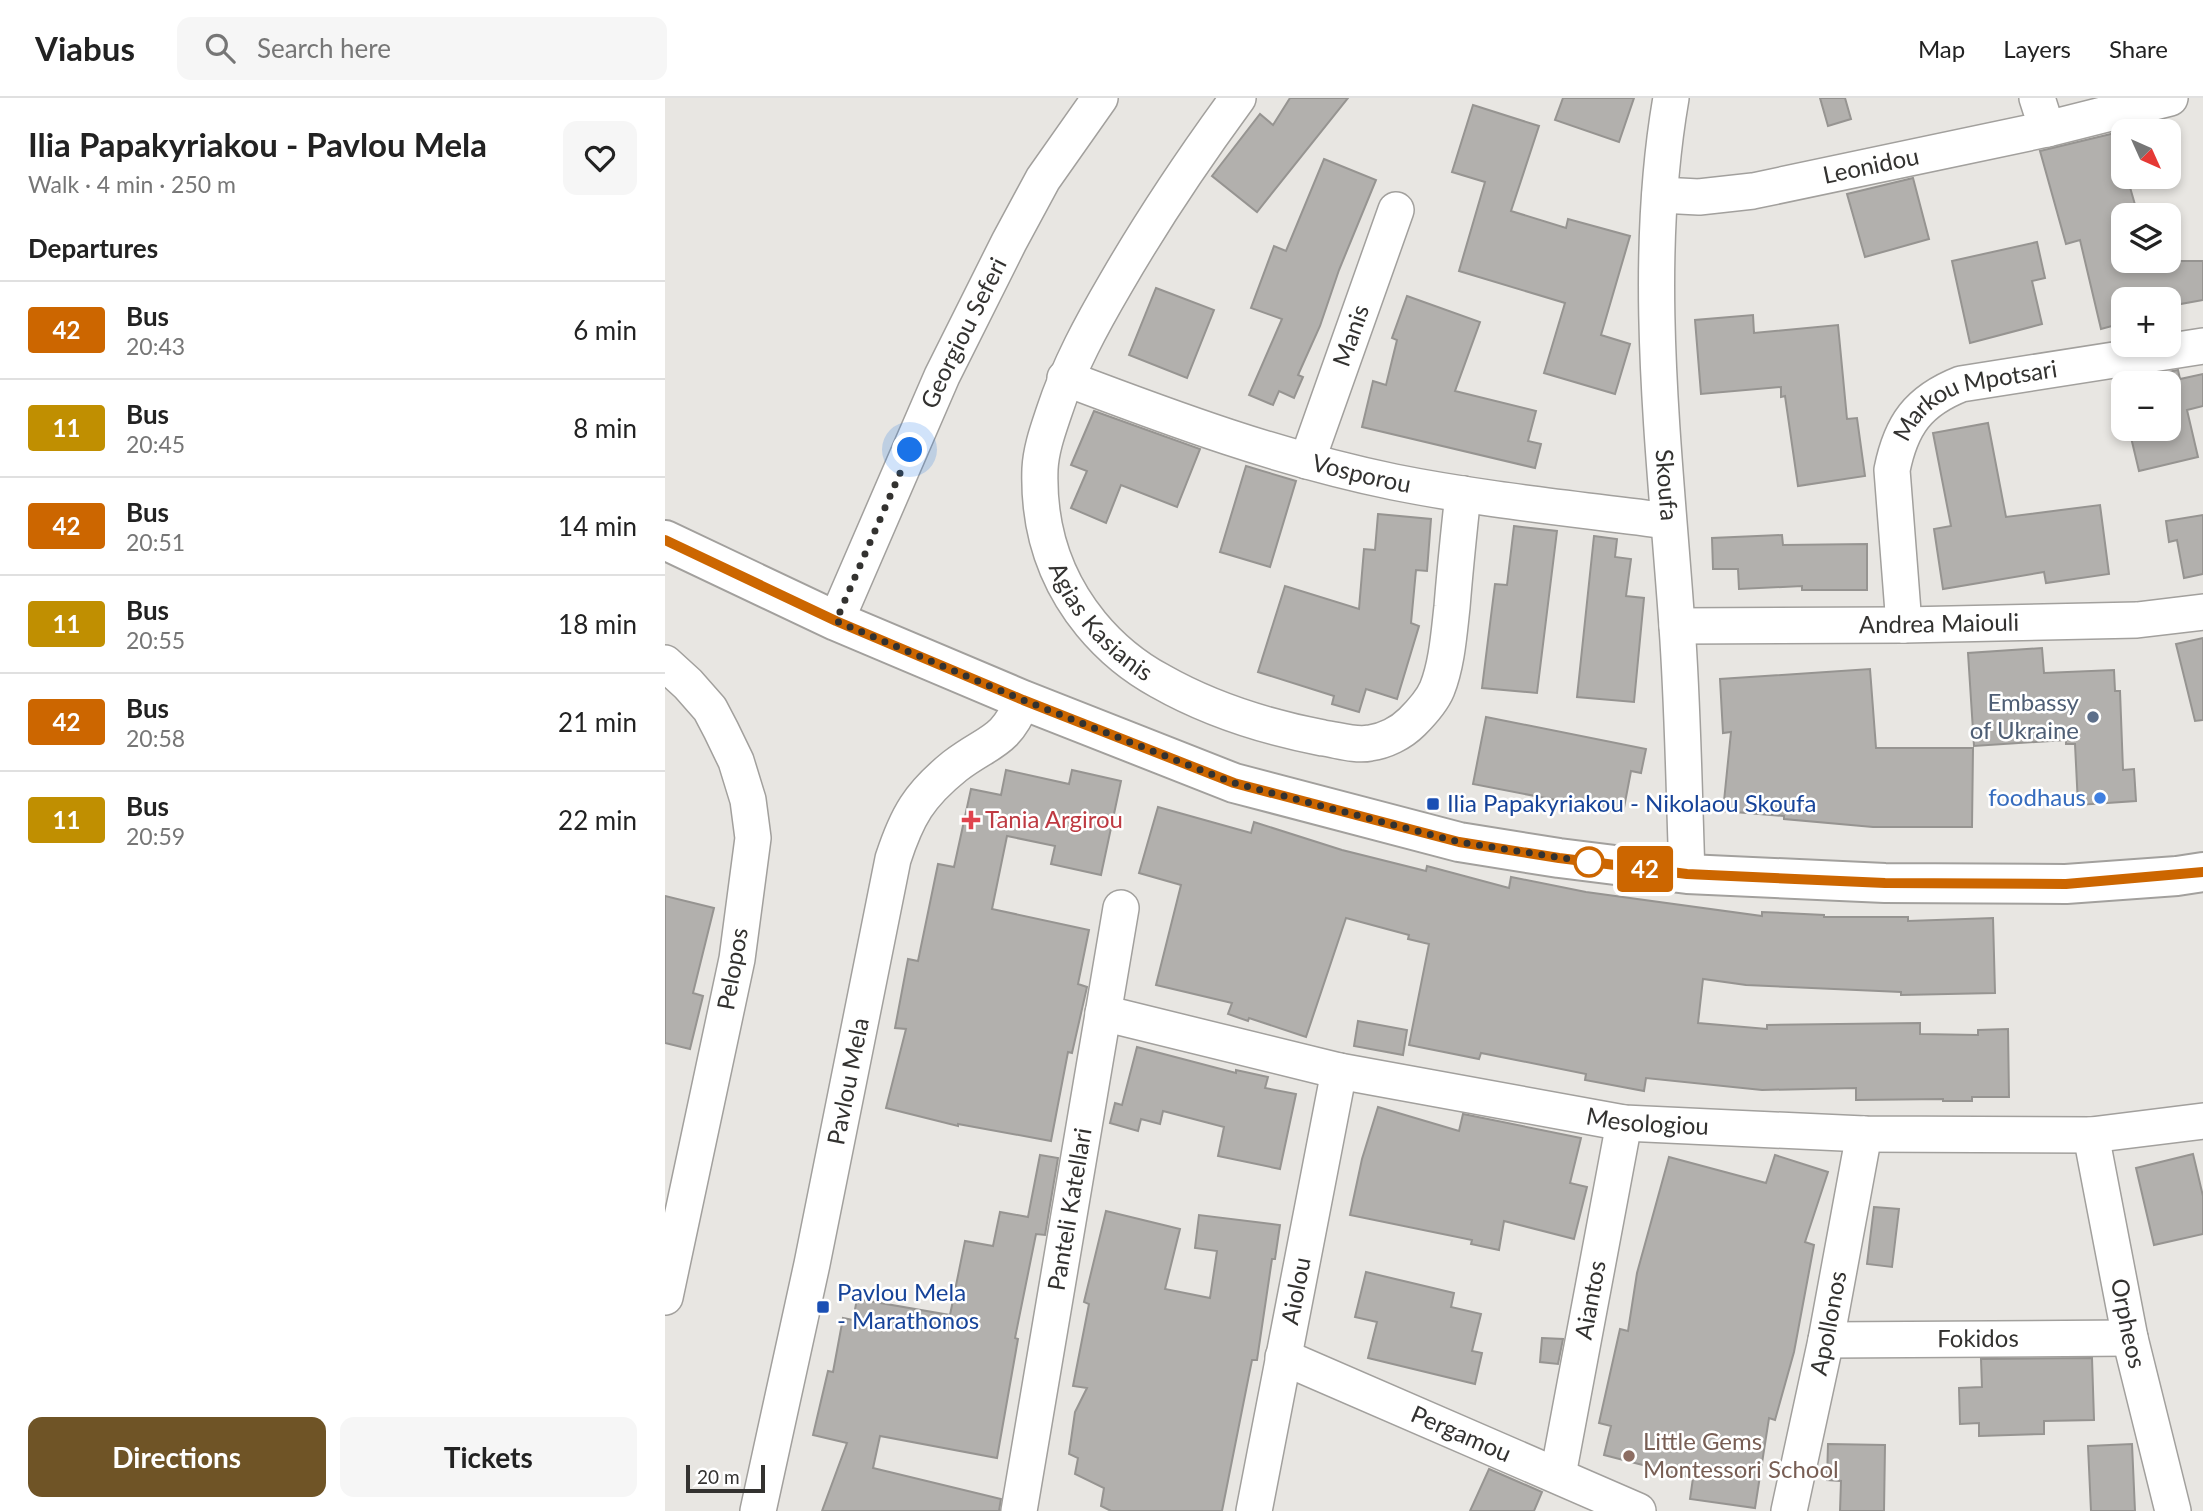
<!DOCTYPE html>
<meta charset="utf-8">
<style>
:root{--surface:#fff;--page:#f6f6f6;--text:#222;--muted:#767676;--line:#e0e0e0;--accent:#6f5426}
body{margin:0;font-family:Lato,sans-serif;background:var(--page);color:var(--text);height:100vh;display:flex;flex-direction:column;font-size:26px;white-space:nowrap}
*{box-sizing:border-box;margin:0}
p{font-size:23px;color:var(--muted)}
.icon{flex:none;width:38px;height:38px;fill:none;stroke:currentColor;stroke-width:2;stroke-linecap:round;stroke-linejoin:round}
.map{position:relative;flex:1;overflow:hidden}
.details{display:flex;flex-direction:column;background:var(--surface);width:665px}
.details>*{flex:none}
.badge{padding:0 14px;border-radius:5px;font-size:24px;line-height:46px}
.needle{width:46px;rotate:135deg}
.controls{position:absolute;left:1446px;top:21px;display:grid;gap:14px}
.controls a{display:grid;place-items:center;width:70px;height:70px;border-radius:14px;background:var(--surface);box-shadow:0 4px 10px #0003;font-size:35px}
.scale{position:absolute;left:21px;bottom:18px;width:79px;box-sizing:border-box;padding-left:7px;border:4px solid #333230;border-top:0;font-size:19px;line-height:24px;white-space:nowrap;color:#333230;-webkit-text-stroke:5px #fff;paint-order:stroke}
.you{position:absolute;width:35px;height:35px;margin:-18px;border:5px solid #fff;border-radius:50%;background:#1a73e8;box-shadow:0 0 0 10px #1a73e833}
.map>.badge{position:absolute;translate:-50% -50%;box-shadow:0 0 0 4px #fff}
h2{padding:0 28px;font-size:26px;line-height:63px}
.round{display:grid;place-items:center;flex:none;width:74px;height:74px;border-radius:14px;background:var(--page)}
.summary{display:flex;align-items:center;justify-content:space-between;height:119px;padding:0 28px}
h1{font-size:33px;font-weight:700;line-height:52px}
.action{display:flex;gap:14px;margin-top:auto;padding:14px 28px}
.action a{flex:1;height:80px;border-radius:14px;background:var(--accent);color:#fff;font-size:28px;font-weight:700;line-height:80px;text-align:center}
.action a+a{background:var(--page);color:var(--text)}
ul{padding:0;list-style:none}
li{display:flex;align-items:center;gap:21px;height:98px;padding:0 28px;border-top:2px solid var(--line)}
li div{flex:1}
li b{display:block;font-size:26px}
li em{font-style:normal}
li .badge{min-width:77px;font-weight:700;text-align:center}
header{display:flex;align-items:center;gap:42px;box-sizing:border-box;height:98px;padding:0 35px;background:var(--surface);border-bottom:2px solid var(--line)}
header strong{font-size:33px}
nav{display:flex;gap:38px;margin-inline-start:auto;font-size:24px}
.search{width:490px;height:63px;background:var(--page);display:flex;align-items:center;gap:18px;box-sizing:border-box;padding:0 24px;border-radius:14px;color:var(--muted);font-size:26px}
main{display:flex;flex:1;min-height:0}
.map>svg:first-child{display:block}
.building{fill:#b2b0ad;stroke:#969491;stroke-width:2}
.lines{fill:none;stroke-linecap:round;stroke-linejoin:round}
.minor-casing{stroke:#a2a09d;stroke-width:38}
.major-casing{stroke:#a2a09d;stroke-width:42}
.minor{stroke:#fff;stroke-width:35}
.major{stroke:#fff;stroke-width:38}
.line-casing{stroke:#fff;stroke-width:16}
.line{stroke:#c60;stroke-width:10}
.walk{stroke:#333230;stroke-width:7;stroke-dasharray:0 12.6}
.service-dot{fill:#5c6f8a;stroke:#fff;stroke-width:2.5}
.shop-dot{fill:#3f7fe0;stroke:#fff;stroke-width:2.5}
.transit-dot{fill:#1a4fb4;stroke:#fff;stroke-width:2.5}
.health-dot{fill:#e0444e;stroke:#fff;stroke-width:2.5}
.stop-dot{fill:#fff;stroke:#c60;stroke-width:3.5}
.education-dot{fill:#8d6e63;stroke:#fff;stroke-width:2.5}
.labels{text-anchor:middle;stroke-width:5;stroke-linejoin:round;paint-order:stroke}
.street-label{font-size:24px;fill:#333230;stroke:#fff}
.service-label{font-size:24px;fill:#4e5e75;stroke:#fff;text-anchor:end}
.shop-label{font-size:24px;fill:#366cbe;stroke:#fff;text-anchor:end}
.transit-label{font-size:24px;fill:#164399;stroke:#fff;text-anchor:start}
.health-label{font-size:24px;fill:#be3a42;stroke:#fff;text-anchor:start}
.education-label{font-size:24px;fill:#785e54;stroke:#fff;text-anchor:start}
</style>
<header>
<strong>Viabus</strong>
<div class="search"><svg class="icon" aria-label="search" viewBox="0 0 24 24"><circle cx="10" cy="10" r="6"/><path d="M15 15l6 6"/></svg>Search here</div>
<nav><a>Map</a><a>Layers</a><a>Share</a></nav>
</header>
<main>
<section class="details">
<div class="summary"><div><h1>Ilia Papakyriakou - Pavlou Mela</h1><p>Walk · 4 min · 250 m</p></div><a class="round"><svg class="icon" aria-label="heart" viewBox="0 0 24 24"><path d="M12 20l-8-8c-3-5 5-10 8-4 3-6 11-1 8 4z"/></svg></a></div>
<h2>Departures</h2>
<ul>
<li><span class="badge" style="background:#c60;color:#fff">42</span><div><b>Bus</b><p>20:43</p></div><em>6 min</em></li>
<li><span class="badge" style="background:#c08f01;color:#fff">11</span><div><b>Bus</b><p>20:45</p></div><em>8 min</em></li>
<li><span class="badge" style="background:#c60;color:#fff">42</span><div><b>Bus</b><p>20:51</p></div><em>14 min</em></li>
<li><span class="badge" style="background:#c08f01;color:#fff">11</span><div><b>Bus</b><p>20:55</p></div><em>18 min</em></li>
<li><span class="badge" style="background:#c60;color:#fff">42</span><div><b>Bus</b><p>20:58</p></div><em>21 min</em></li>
<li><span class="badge" style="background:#c08f01;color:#fff">11</span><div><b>Bus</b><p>20:59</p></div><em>22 min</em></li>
</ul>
<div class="action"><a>Directions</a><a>Tickets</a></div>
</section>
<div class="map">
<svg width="1538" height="1413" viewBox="0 0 1538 1413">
<rect width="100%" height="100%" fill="#e8e6e2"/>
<g class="building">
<path d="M625 0H683L592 114 547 78 595 16 608 27Z"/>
<path d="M898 0H969L954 44 890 22Z"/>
<path d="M1155 0H1180L1186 21 1163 28Z"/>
<path d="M808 7 874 28 846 113 901 130 903 121 965 138 936 237 965 246 950 296 879 275 900 205 794 173 820 84 787 74Z"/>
<path d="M1450 35 1458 63V79H1462L1473 117H1458V163H1538V202L1510 207 1509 201H1458V225L1436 231 1415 142 1401 146 1375 53Z"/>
<path d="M659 61 711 82 674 172 655 228 633 277 638 279 629 300 614 293 608 307 584 297 617 221 586 210 609 148 621 153Z"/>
<path d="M1248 80 1264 141 1200 159 1182 96Z"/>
<path d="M1372 144 1380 180 1367 183 1377 226 1305 245 1287 163Z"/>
<path d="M491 190 549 212 522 280 464 257Z"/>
<path d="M742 198 815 224 790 293 871 313 863 343 876 346 870 370 697 329 708 283 721 287 732 242 727 240Z"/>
<path d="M1088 217 1089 235 1173 227 1182 321 1192 320 1200 378 1133 388 1120 298 1116 299V289L1036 296 1030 222Z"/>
<path d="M1513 272 1515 281 1538 276V308L1522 312 1533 359 1474 373 1464 331H1503V274Z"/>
<path d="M429 313 535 351 512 409 456 387 441 425 406 410 422 373 406 367Z"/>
<path d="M1323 325 1341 419 1435 407 1444 476 1381 485 1379 474 1278 491 1269 431 1286 428 1268 335Z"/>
<path d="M581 368 631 383 605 469 555 454Z"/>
<path d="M713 416 766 421 762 473 751 472 746 525 754 528 732 601 701 591 694 614 667 606 669 598 593 574 620 488 694 511 699 451 710 452Z"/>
<path d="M1538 417V476L1519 480 1512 442 1504 444 1501 423Z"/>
<path d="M849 428 892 433 872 595 817 590 830 486 842 487Z"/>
<path d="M1117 437 1118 447 1202 446V492H1137V488L1074 491 1073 471H1048L1047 440Z"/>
<path d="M929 438 952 441 950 459 966 461 961 498 979 500 969 604 912 599Z"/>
<path d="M1538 540V622L1530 623 1511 546Z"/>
<path d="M1377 550 1379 575 1449 572 1450 593H1455L1458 672 1469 671 1471 703 1413 707 1410 646H1401V642L1309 648 1303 555Z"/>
<path d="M1205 571 1211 650H1308L1307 729H1208L1119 721V718L1058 713 1066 634 1058 635 1055 581Z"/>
<path d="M821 619 981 651 976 675 966 673 958 715 808 686Z"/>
<path d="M341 672 404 686 407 672 456 683 436 777 386 766 390 748 342 738 327 811 424 832 413 886 422 889 407 955 403 954 386 1043 293 1026V1028L221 1010 241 931 230 930 243 861 253 863 273 766 289 769 306 691 336 697Z"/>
<path d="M493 709 586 735 589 724 677 752 761 773 762 768 844 790 846 779 921 794 1097 818V814L1159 817V819H1243V823L1328 820 1330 895 1236 897V894L1081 887 1038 881 1033 925 1102 931V927L1255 925V936L1313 937V932L1343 931 1344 999H1307V1003H1278V1001L1191 1002V990L1097 992 981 980 979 993 920 982 921 976 816 955 814 961 744 947 764 846 743 841 744 837 681 820 641 939 584 920 583 923 563 916 567 905 491 887 516 787 474 775Z"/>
<path d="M0 798 49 810 28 895 38 898 25 951 0 945Z"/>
<path d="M693 923 742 932 738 957 689 948Z"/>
<path d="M472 949 571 975V972L603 979 600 990 631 996 615 1071 553 1058 559 1029 498 1013 495 1026 476 1021 473 1033 445 1025 450 1005 457 1007Z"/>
<path d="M713 1009 794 1033 798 1016 916 1040 905 1085 922 1089 909 1141 839 1123 834 1152 806 1146 807 1142 685 1117 697 1061Z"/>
<path d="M1528 1056 1538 1098V1136L1489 1147 1471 1070Z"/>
<path d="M375 1057 393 1060 380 1137 371 1136 350 1240 353 1241 332 1360 215 1338 208 1370 336 1401 334 1413H157L182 1345 148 1337 163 1273 168 1274 178 1220 188 1222 192 1201 285 1217 300 1143 328 1148 335 1114 363 1119Z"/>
<path d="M1110 1057 1163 1074 1140 1144 1149 1147 1129 1254 1110 1322 1104 1320 1090 1410 1025 1401 1028 1380 939 1357 946 1328 934 1325 955 1231 963 1233 972 1175 1004 1059 1101 1085Z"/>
<path d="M1209 1109 1234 1111 1227 1169 1202 1166Z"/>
<path d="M441 1113 515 1131 500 1191 545 1200 552 1153 530 1150 534 1117 615 1127 610 1161H607L592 1262H587L557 1413H446L436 1408 439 1390 410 1376 413 1360 404 1356 410 1314 422 1290 408 1288 424 1206 419 1204Z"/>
<path d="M701 1174 789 1195 786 1209 816 1216 807 1253 817 1255 810 1286 703 1260 712 1224 690 1219Z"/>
<path d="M877 1240 898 1241 893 1266 875 1264Z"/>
<path d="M1427 1260 1429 1322 1379 1323V1336L1314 1338V1325L1295 1326 1294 1290 1317 1289 1316 1261Z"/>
<path d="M1163 1346 1220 1347 1219 1413H1175L1176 1383 1162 1382Z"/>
<path d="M1467 1346 1470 1413H1426L1423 1348Z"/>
<path d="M824 1371 877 1394 869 1413H805Z"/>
</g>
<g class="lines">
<g class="minor-casing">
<g id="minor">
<path id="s1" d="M573 0C529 60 488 121 451 185 427 226 404 268 389 314 383 332 376 351 375 371 373 429 390 482 426 526 445 549 469 569 495 583 546 612 601 629 658 640 673 642 690 648 705 645 720 643 736 635 747 624 756 615 767 603 772 591 782 566 784 535 787 509 790 471 794 433 798 396"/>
<path id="s2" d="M1006 0C976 172 1000 355 1012 528 1018 611 1019 694 1022 776"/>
<path d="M1382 31 1505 0"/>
<path id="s3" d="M995 97 1034 99 1088 93 1382 31 1372 0"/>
<path id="s4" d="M400 280C508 321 616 361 729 384 819 402 912 411 1003 423"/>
<path id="s5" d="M642 363 731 112"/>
<path id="s6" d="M171 523 277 278 344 144 378 81 435 0"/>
<path id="s7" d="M1239 527 1227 372C1236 327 1253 303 1296 286L1538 248"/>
<path id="s8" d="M1012 528 1239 527 1472 522 1538 514"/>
<path d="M0 565 23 586 45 611 56 632 71 663 83 702 88 740 72 861 0 1199"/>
<path id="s9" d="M438 915 674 973 959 1025 1199 1036 1426 1037 1538 1023"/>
<path id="s10" d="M1426 1037 1465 1240 1508 1413"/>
<path id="s11" d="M1161 1242 1465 1240"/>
<path id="s12" d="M618 1259 973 1413"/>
<path id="s13" d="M893 1377 959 1025"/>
<path id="s14" d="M93 1413 147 1166 228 761C242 718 254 697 290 668 324 642 340 646 358 602"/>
<path id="s15" d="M354 1413 456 810"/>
<path id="s16" d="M589 1413 674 973"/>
<path id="s17" d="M1124 1413 1161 1242 1199 1036"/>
</g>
</g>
<g class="major-casing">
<path id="major" d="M0 442 171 523 358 602 569 685 794 744 894 760 1022 776 1220 785 1401 786 1512 778 1538 774"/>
</g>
<use href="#minor" class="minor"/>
<use href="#major" class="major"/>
</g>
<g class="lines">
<g class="line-casing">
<path id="line" d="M0 442 171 523 358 602 569 685 794 744 894 760 1022 776 1220 785 1401 786 1538 774"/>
</g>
<use href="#line" class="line"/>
<path class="walk" d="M245 352 171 523 358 602 569 685 794 744 924 764"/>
</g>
<circle class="service-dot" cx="1428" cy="619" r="7"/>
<circle class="shop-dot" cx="1435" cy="700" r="7"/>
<g class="transit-dot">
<rect x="761" y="699" width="14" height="14" rx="3.5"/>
<rect x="151" y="1202" width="14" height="14" rx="3.5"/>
</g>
<path class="health-dot" d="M302.5 711.5h7v7h7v7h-7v7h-7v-7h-7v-7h7z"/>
<circle class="stop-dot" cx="924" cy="764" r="14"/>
<circle class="education-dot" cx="964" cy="1358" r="7"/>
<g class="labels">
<g class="street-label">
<text dy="8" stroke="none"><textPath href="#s3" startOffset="214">Leonidou</textPath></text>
<text dy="8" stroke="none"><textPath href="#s6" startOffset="315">Georgiou Seferi</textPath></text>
<text dy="8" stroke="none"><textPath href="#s5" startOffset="133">Manis</textPath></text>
<text dy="8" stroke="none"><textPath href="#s7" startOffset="278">Markou Mpotsari</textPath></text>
<text dy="8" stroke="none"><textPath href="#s4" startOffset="312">Vosporou</textPath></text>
<text dy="8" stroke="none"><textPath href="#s2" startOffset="388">Skoufa</textPath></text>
<text dy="8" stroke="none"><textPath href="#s1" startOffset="595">Agias Kasianis</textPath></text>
<text dy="8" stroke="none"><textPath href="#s8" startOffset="262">Andrea Maiouli</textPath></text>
<text transform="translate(68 871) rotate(-80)" y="8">Pelopos</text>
<text dy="8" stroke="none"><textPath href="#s14" startOffset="439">Pavlou Mela</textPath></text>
<text dy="8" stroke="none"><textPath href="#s9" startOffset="556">Mesologiou</textPath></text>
<text dy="8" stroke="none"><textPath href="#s15" startOffset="306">Panteli Katellari</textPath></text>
<text dy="8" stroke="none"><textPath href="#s16" startOffset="224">Aiolou</textPath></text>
<text dy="8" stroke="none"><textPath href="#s13" startOffset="178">Aiantos</textPath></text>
<text dy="8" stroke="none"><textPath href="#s17" startOffset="192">Apollonos</textPath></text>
<text dy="8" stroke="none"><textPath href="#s10" startOffset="192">Orpheos</textPath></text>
<text dy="8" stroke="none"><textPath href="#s11" startOffset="152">Fokidos</textPath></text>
<text dy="8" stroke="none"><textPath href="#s12" startOffset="194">Pergamou</textPath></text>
</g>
<g class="service-label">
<text x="1414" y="613">Embassy<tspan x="1414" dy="28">of Ukraine</tspan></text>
</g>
<g class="shop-label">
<text x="1421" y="708">foodhaus</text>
</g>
<g class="transit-label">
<text x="782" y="714">Ilia Papakyriakou - Nikolaou Skoufa</text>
<text x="172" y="1203">Pavlou Mela<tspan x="172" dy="28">- Marathonos</tspan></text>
</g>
<g class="health-label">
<text x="320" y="730">Tania Argirou</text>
</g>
<g class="education-label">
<text x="978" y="1352">Little Gems<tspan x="978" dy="28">Montessori School</tspan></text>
</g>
</g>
</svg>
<div class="controls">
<a><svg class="needle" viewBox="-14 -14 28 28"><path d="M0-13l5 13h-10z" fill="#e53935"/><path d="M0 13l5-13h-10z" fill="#767676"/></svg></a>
<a><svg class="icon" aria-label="layers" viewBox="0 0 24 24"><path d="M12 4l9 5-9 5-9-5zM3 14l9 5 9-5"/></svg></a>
<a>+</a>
<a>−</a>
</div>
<div class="scale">20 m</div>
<div class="you" style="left:245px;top:352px"></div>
<b class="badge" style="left:980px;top:771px;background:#c60;color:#fff">42</b>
</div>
</main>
